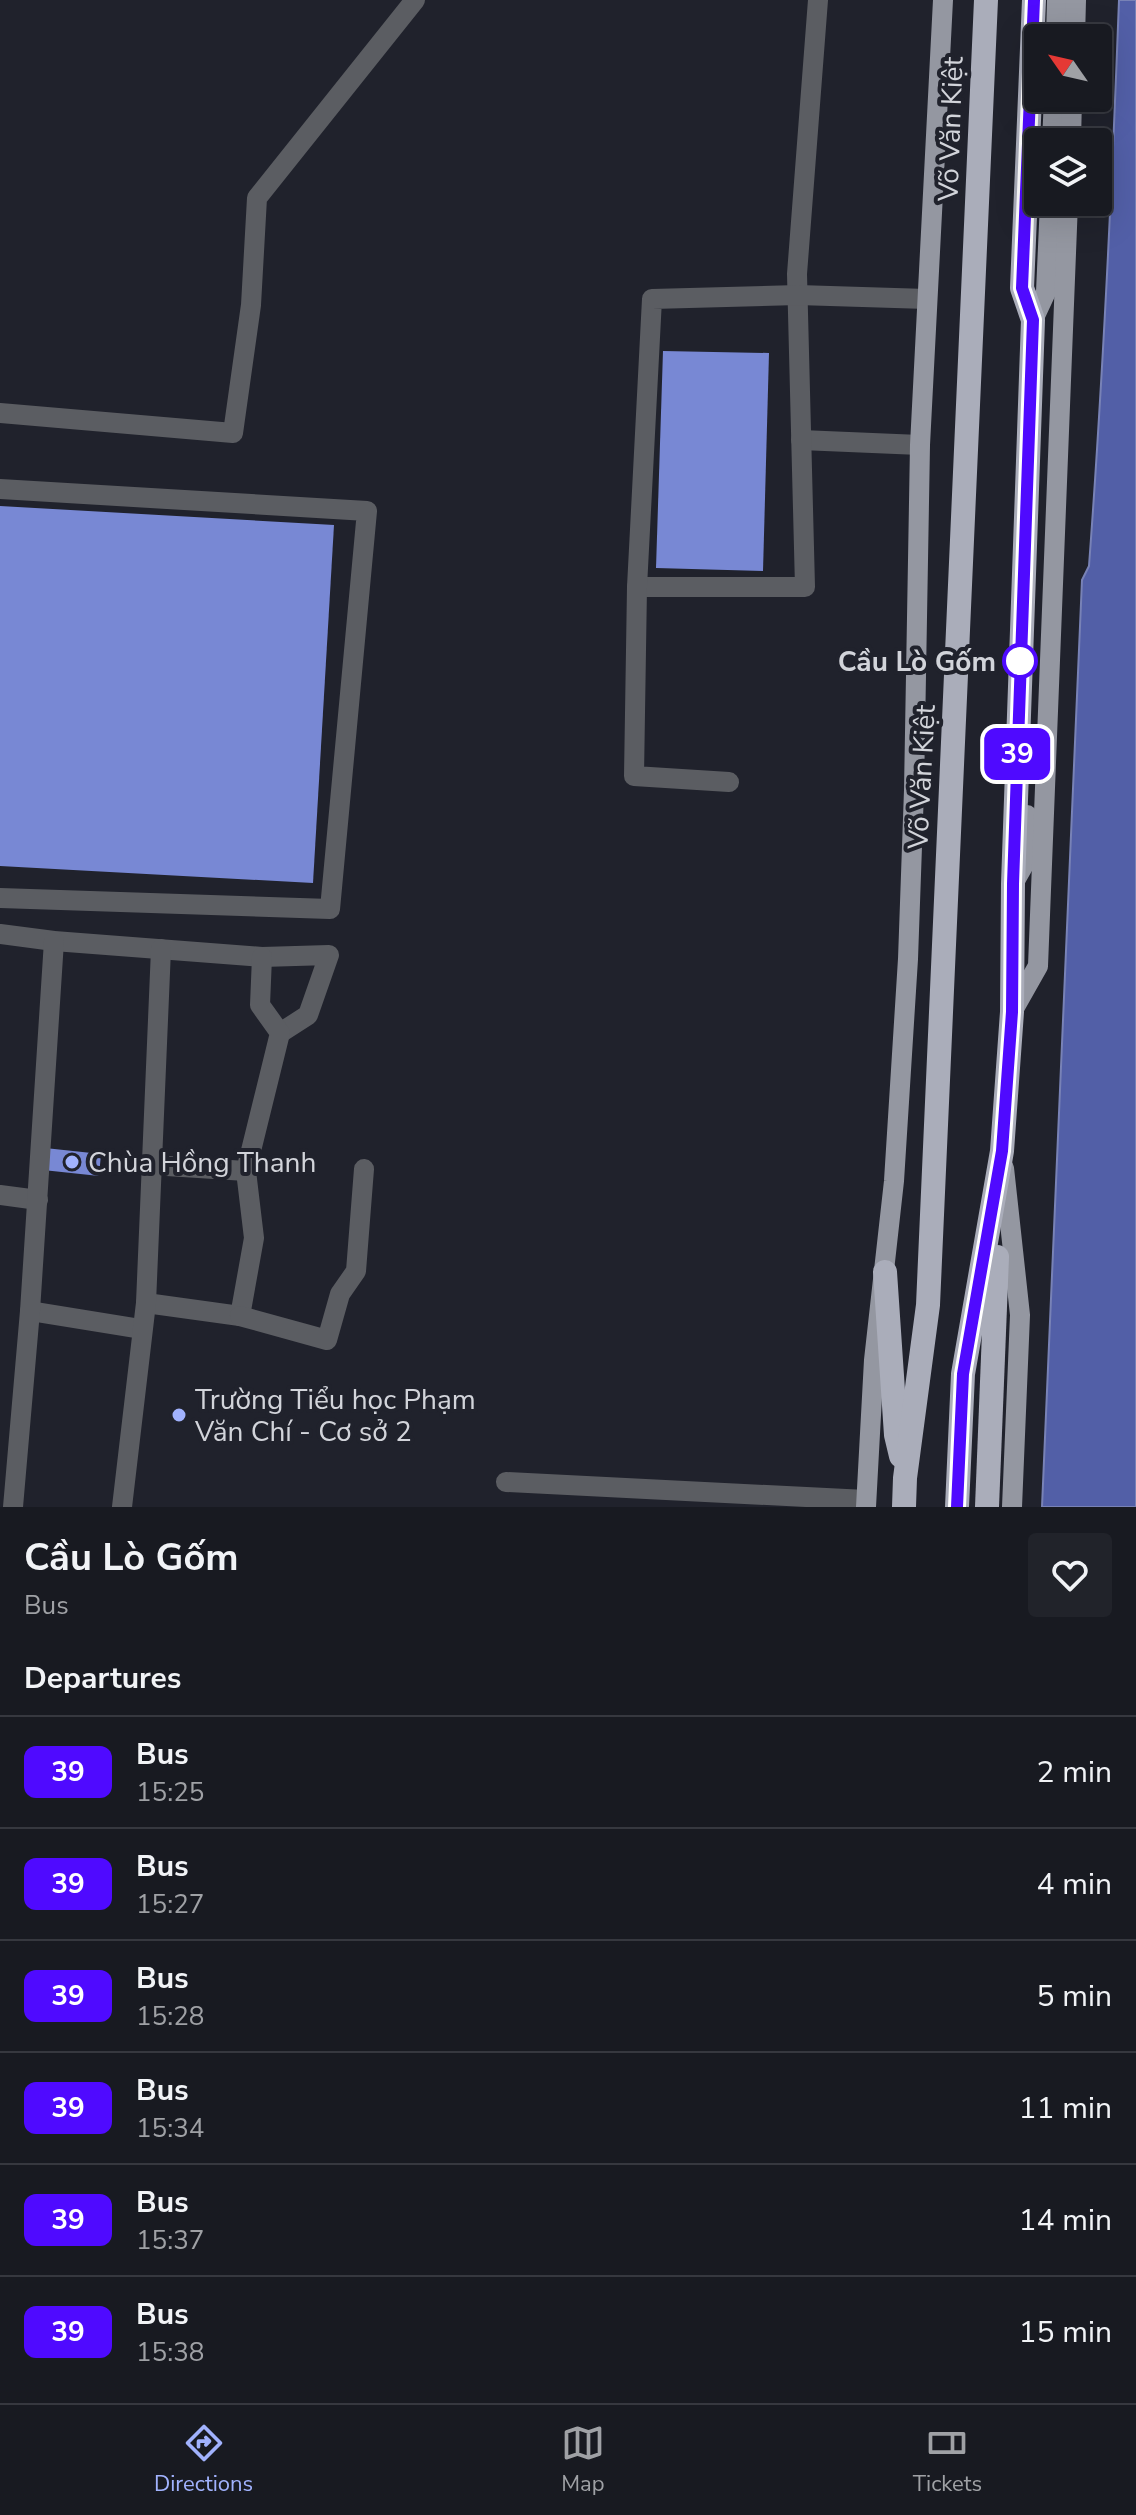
<!DOCTYPE html>
<meta charset="utf-8">
<style>
:root{--surface:#181a21;--page:#21232a;--text:#f1f3f6;--muted:#9fa1a5;--line:#36383f;--accent:#a1b2fd}
body{margin:0;font-family:"Nunito Sans",sans-serif;background:var(--page);color:var(--text);height:100vh;display:flex;flex-direction:column;font-size:30px;white-space:nowrap}
*{box-sizing:border-box;margin:0}
p{font-size:26px;color:var(--muted)}
.icon{flex:none;width:44px;height:44px;fill:none;stroke:currentColor;stroke-width:2;stroke-linecap:round;stroke-linejoin:round}
.map{position:relative;height:1507px;overflow:hidden}
.sheet{display:flex;flex-direction:column;background:var(--surface);flex:1}
.sheet>*{flex:none}
.badge{padding:0 16px;border-radius:12px;font-size:28px;line-height:52px}
.needle{width:52px;rotate:304deg}
.tools{position:absolute;left:1024px;top:24px;display:grid;gap:16px}
.tools a{display:grid;place-items:center;width:88px;height:88px;border-radius:8px;background:var(--surface);box-shadow:0 8px 32px #0002,0 0 0 2px var(--line);font-size:40px}
.map>.badge{position:absolute;translate:-50% -50%;box-shadow:0 0 0 4px #fff}
h2{padding:0 24px;font-size:30px;line-height:72px}
.round{display:grid;place-items:center;flex:none;width:84px;height:84px;border-radius:8px;background:var(--page)}
.head{display:flex;align-items:center;justify-content:space-between;height:136px;padding:0 24px}
h1{font-size:38px;font-weight:700;line-height:60px}
ul{padding:0;list-style:none}
li{display:flex;align-items:center;gap:24px;height:112px;padding:0 24px;border-top:2px solid var(--line)}
li div{flex:1}
li b{display:block;font-size:30px}
li em{font-style:normal}
li .badge{min-width:88px;font-weight:700;text-align:center}
.tab-bar{display:flex;justify-content:space-around;align-items:center;height:112px;border-top:2px solid var(--line);background:var(--surface);font-size:22px;color:var(--muted)}
.tab-bar a{display:grid;justify-items:center;gap:4px}
.tab-bar .active{color:var(--accent)}
.map>svg:first-child{display:block}
.water{fill:#525fa7;stroke:#7882b6;stroke-width:2}
.building{fill:#7888d4}
.lines{fill:none;stroke-linecap:round;stroke-linejoin:round}
.minor{stroke:#5b5d62;stroke-width:20}
.major{stroke:#9497a1;stroke-width:20}
.highway{stroke:#aaadba;stroke-width:24}
.line-casing{stroke:#fff;stroke-width:18}
.line{stroke:#4f0aff;stroke-width:12}
.stop-dot{fill:#fff;stroke:#4f0aff;stroke-width:4}
.poi-dot{fill:#a1b2fd;stroke:#20222c;stroke-width:3}
.labels{text-anchor:middle;stroke-width:8;stroke-linejoin:round;paint-order:stroke}
.street-label{font-size:28px;fill:#d2d4da;stroke:#20222c}
.stop-label{font-size:28px;font-weight:bold;fill:#d2d4da;stroke:#20222c;text-anchor:end}
.poi-label{font-size:28px;fill:#d2d4da;stroke:#20222c;text-anchor:start}
</style>
<div class="map">
<svg width="1136" height="1507" viewBox="0 0 1136 1507">
<rect width="100%" height="100%" fill="#20222c"/>
<path class="water" d="M1119 0H1136V1507H1042L1082 580 1089 566C1103 377 1112 189 1119 0Z"/>
<g class="building">
<path d="M663 351 769 353 763 571 656 568Z"/>
<path d="M0 506 334 525 313 883 0 866Z"/>
<path d="M45 1148 101 1154 99 1176 43 1170Z"/>
</g>
<g class="lines">
<g class="minor">
<path d="M0 413 233 433 251 305 257 198 415 0"/>
<path d="M801 440 920 445"/>
<path d="M0 489 367 511 330 909 0 898"/>
<path d="M637 587H805L797 274 818 0"/>
<path d="M729 782 634 776 637 587 652 299 798 295 927 299"/>
<path d="M0 934 54 941 262 957 329 955 308 1015 280 1033"/>
<path d="M151 1165 246 1171"/>
<path d="M0 1195 38 1200"/>
<path d="M146 1303 240 1316 254 1238 246 1171 280 1033 260 1005 262 957"/>
<path d="M30 1311 141 1329"/>
<path d="M240 1316 327 1340 340 1294 356 1271 364 1169"/>
<path d="M506 1482 866 1500"/>
<path d="M13 1507 30 1311 54 941"/>
<path d="M122 1507 146 1303 161 949"/>
</g>
<g class="major">
<path d="M1056 38 1057 0"/>
<path d="M1075 38 1076 0"/>
<path d="M1052 142 1054 98"/>
<path d="M1071 142 1072 98"/>
<path d="M1033 320 1046 292 1050 202"/>
<path d="M1013 884 1026 861 1027 815"/>
<path d="M1012 1012 1038 966 1068 202"/>
<path d="M1004 1168 1020 1315 1012 1507"/>
<path d="M866 1507 874 1360 894 1181 908 959 914 790 920 445 943 0"/>
</g>
<g class="highway">
<path d="M885 1272 896 1435 901 1456"/>
<path d="M904 1507 905 1478 928 1305 986 0"/>
<path d="M957 1507 963 1374 1002 1151 1012 1012 1013 884 1033 320 1022 288 1034 0"/>
<path d="M987 1507 997 1257"/>
</g>
</g>
<g class="lines">
<g class="line-casing">
<path id="line" d="M957 1507 963 1374 1002 1151 1012 1012 1013 884 1033 320 1022 288 1034 0"/>
</g>
<use href="#line" class="line"/>
</g>
<circle class="stop-dot" cx="1020" cy="661" r="16"/>
<g class="poi-dot">
<circle cx="72" cy="1162" r="8"/>
<circle cx="179" cy="1415" r="8"/>
</g>
<g class="labels">
<g class="street-label">
<text transform="translate(950 129) rotate(-88)" y="10">Võ Văn Kiệt</text>
<text transform="translate(921 777) rotate(-87)" y="10">Võ Văn Kiệt</text>
</g>
<g class="stop-label">
<text x="996" y="671">Cầu Lò Gốm</text>
</g>
<g class="poi-label">
<text x="88" y="1172">Chùa Hồng Thanh</text>
<text x="195" y="1409">Trường Tiểu học Phạm<tspan x="195" dy="32">Văn Chí - Cơ sở 2</tspan></text>
</g>
</g>
</svg>
<div class="tools">
<a><svg class="needle" viewBox="-14 -14 28 28"><path d="M0-13l5 13h-10z" fill="#e53935"/><path d="M0 13l5-13h-10z" fill="#9fa1a5"/></svg></a>
<a><svg class="icon" aria-label="layers" viewBox="0 0 24 24"><path d="M12 4l9 5-9 5-9-5zM3 14l9 5 9-5"/></svg></a>
</div>
<b class="badge" style="left:1017px;top:754px;background:#4f0aff;color:#fff">39</b>
</div>
<section class="sheet">
<div class="head"><div><h1>Cầu Lò Gốm</h1><p>Bus</p></div><a class="round"><svg class="icon" aria-label="heart" viewBox="0 0 24 24"><path d="M12 20l-8-8c-3-5 5-10 8-4 3-6 11-1 8 4z"/></svg></a></div>
<h2>Departures</h2>
<ul>
<li><span class="badge" style="background:#4f0aff;color:#fff">39</span><div><b>Bus</b><p>15:25</p></div><em>2 min</em></li>
<li><span class="badge" style="background:#4f0aff;color:#fff">39</span><div><b>Bus</b><p>15:27</p></div><em>4 min</em></li>
<li><span class="badge" style="background:#4f0aff;color:#fff">39</span><div><b>Bus</b><p>15:28</p></div><em>5 min</em></li>
<li><span class="badge" style="background:#4f0aff;color:#fff">39</span><div><b>Bus</b><p>15:34</p></div><em>11 min</em></li>
<li><span class="badge" style="background:#4f0aff;color:#fff">39</span><div><b>Bus</b><p>15:37</p></div><em>14 min</em></li>
<li><span class="badge" style="background:#4f0aff;color:#fff">39</span><div><b>Bus</b><p>15:38</p></div><em>15 min</em></li>
</ul>
</section>
<nav class="tab-bar">
<a class="active"><svg class="icon" aria-label="directions" viewBox="0 0 24 24"><path d="M12 3l9 9-9 9-9-9zM9 14v-3h6M13 9l2 2-2 2"/></svg>Directions</a>
<a><svg class="icon" aria-label="map" viewBox="0 0 24 24"><path d="M3 6l6-2 6 2 6-2v14l-6 2-6-2-6 2zM9 4v14M15 6v14"/></svg>Map</a>
<a><svg class="icon" aria-label="tickets" viewBox="0 0 24 24"><path d="M3 7h18v10H3zM15 7v10"/></svg>Tickets</a>
</nav>
